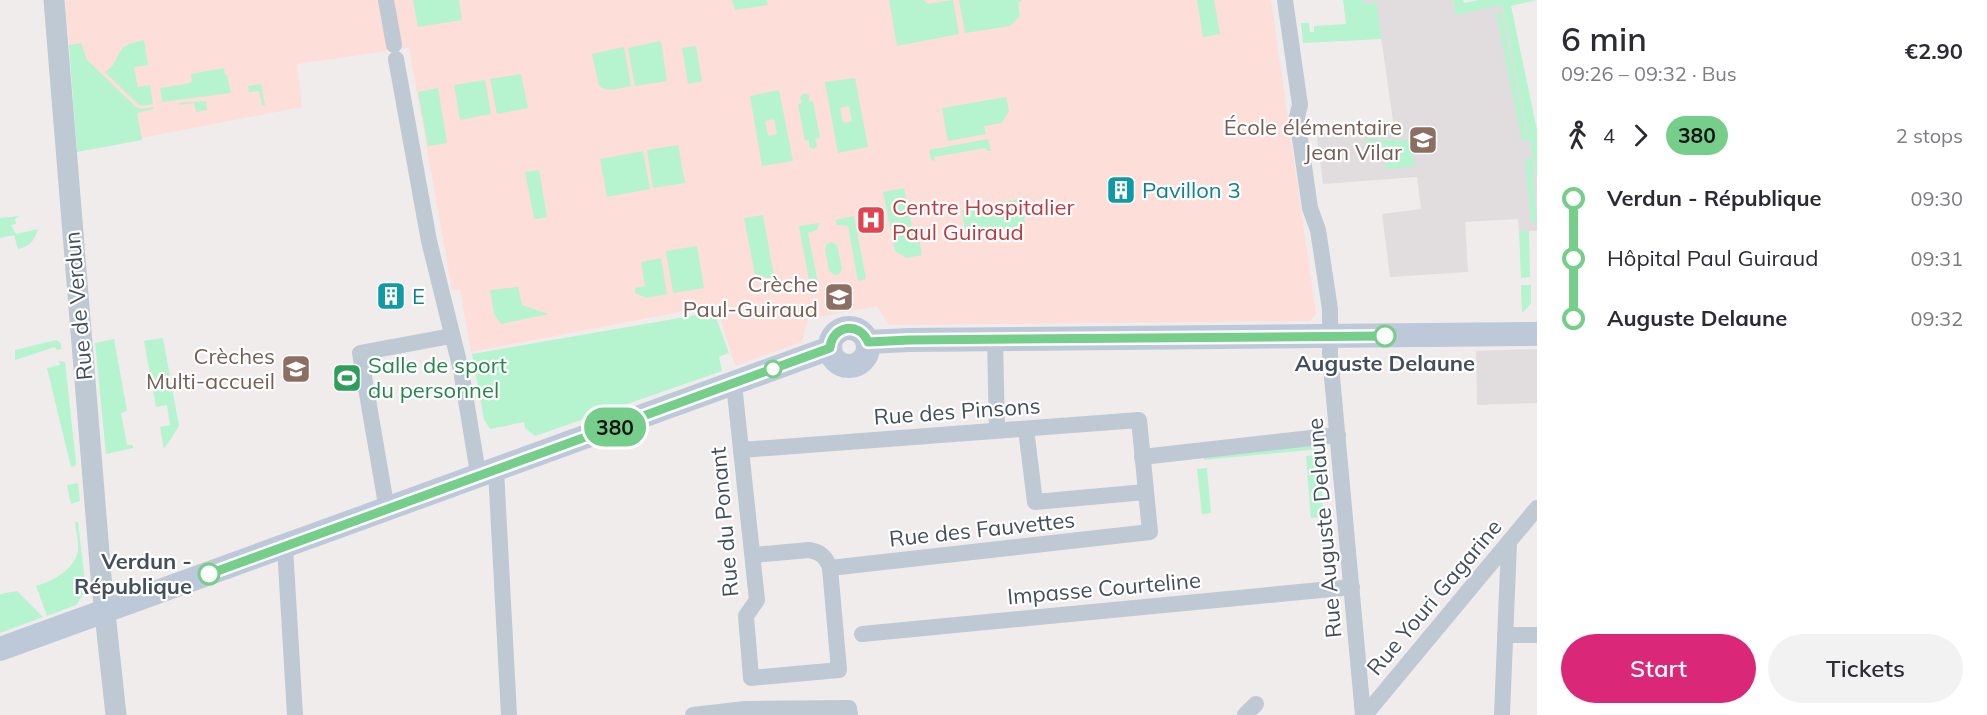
<!DOCTYPE html>
<meta charset="utf-8">
<style>
:root{--surface:#fff;--page:#f2f2f3;--text:#2b2b33;--muted:#7c7c81;--accent:#db2777}
body{margin:0;font-family:Mulish,sans-serif;background:var(--page);color:var(--text);height:100vh;display:flex;flex-direction:column;font-size:22px;white-space:nowrap}
*{box-sizing:border-box;margin:0}
p{font-size:20px;color:var(--muted)}
.icon{flex:none;width:33px;height:33px;fill:none;stroke:currentColor;stroke-width:2;stroke-linecap:round;stroke-linejoin:round}
.map{position:relative;flex:1;overflow:hidden}
.panel{display:flex;flex-direction:column;background:var(--surface);width:450px}
.panel>*{flex:none}
.badge{padding:0 12px;border-radius:20px;font-size:21px;line-height:39px}
.map>.badge{position:absolute;translate:-50% -50%;box-shadow:0 0 0 3px #fff}
.legs{display:flex;align-items:center;gap:9px;height:66px;padding:0 24px;font-size:20px}
.legs p{margin-inline-start:auto}
.head{display:flex;align-items:center;justify-content:space-between;height:102px;padding:0 24px}
h1{font-size:33px;font-weight:600;line-height:45px}
.cta{display:flex;gap:12px;margin-top:auto;padding:12px 24px}
.cta a{flex:1;height:69px;border-radius:36px;background:var(--accent);color:#fff;font-size:24px;font-weight:600;line-height:69px;text-align:center}
.cta a+a{background:var(--page);color:var(--text)}
ul{padding:0 24px;list-style:none}
li{display:flex;align-items:center;gap:21px;height:60px;font-size:22px}
li i{display:grid;place-items:center;width:9px;height:100%;margin:0 8px;background:currentColor}
li i::after{content:'';width:15px;height:15px;margin:-8px;border:4px solid;border-radius:50%;background:var(--surface)}
li p{margin-inline-start:auto}
li:first-child i{background:linear-gradient(#0000 50%,currentColor 0)}
li:last-child i{background:linear-gradient(currentColor 50%,#0000 0)}
main{display:flex;flex:1;min-height:0}
.map>svg:first-child{display:block}
.education{fill:#e1ddde}
.medical{fill:#fdded9}
.green{fill:#b6f3cf;fill-rule:evenodd}
.lines{fill:none;stroke-linecap:round;stroke-linejoin:round}
.minor{stroke:#bec9d4;stroke-width:16}
.tertiary{stroke:#bec9d4;stroke-width:21}
.secondary{stroke:#bdc9d8;stroke-width:24}
.line-1-casing{stroke:#fff;stroke-width:14}
.line-1{stroke:#75ce89;stroke-width:9}
.stop-1-dot{fill:#fff;stroke:#75ce89;stroke-width:3}
.labels{text-anchor:middle;stroke-width:4.5;stroke-linejoin:round;paint-order:stroke}
.education-label{font-size:22px;fill:#785e54;stroke:#fff;text-anchor:end}
.culture-label{font-size:22px;fill:#0d838f;stroke:#fff;text-anchor:start}
.health-label{font-size:22px;fill:#be3a42;stroke:#fff;text-anchor:start}
.street-label{font-size:22px;fill:#434f5c;stroke:#fff}
.stop-label{font-size:22px;font-weight:bold;fill:#434f5c;stroke:#fff}
.leisure-label{font-size:22px;fill:#27864d;stroke:#fff;text-anchor:start}
</style>
<main>
<div class="map">
<svg width="1537" height="715" viewBox="0 0 1537 715">
<rect width="100%" height="100%" fill="#f0ecec"/>
<g class="education">
<path d="M1355 0H1453L1456 14 1502 4 1537 179V231H1519L1518 219 1465 222 1468 272 1390 277 1382 214 1421 209 1417 177 1323 184 1316 131 1394 128 1379 23Z"/>
<path d="M1537 349V403L1477 405 1476 351Z"/>
</g>
<path class="medical" d="M72 0H1271L1316 314 1310 321 889 325 877 306 808 319 802 342 735 366 716 305 471 352 460 289 452 290 409 48 297 64 302 107 79 150 65 1Z"/>
<g class="green">
<path d="M413 0H459L462 20 418 27Z"/>
<path d="M732 0H767L768 5 735 10Z"/>
<path d="M889 0H923L928 4 953 0 959 34 897 46Z"/>
<path d="M959 0H1022L1018 3 1020 16 1010 26 965 33Z"/>
<path d="M1197 0H1214L1220 34 1203 37Z"/>
<path d="M1343 0H1363L1364 4 1376 2 1382 39 1303 43 1301 23H1309L1310 32H1314V26L1346 24Z"/>
<path d="M1453 0H1463L1464 3 1479 0H1537L1511 6 1537 130V179L1502 5 1456 15Z"/>
<path d="M1501 12 1528 140 1522 141 1496 13Z"/>
<path d="M144 40 148 65 134 67 138 87 150 85 153 104 142 106 137 103 105 72C126 58 108 47 144 40Z"/>
<path d="M661 41 667 81 635 86 628 48Z"/>
<path d="M81 43 87 60 136 107 142 109 154 107V109L137 113 142 140 77 152 69 45Z"/>
<path d="M696 46 702 81 688 84 682 48Z"/>
<path d="M624 47 631 86C620 88 609 93 599 86L592 54Z"/>
<path d="M224 68 225 75H227L231 93 162 102 160 88 190 83 192 81 191 74Z"/>
<path d="M521 74 528 108 497 114 490 79Z"/>
<path d="M855 78 868 147 838 153 825 82ZM849 106 852 121 843 123 840 108Z"/>
<path d="M485 80 491 114 460 120 454 85Z"/>
<path d="M261 84 265 105 262 106 259 91 249 92 248 86Z"/>
<path d="M438 88 447 143 428 146 418 92Z"/>
<path d="M779 90 793 161 762 166 750 96ZM774 119 777 134 768 136 765 121Z"/>
<path d="M804 93 809 95V102L813 101 820 138 815 139 817 146 814 149 809 147V140L805 141 798 104 802 103 800 97Z"/>
<path d="M1006 97 1009 111 1002 123 984 126 986 134 948 141 942 108Z"/>
<path d="M206 101 207 110 196 112 194 103 180 105 179 103Z"/>
<path d="M988 139 991 151H987L986 148 934 157 935 161 931 160 929 150Z"/>
<path d="M1365 139 1410 140 1415 166 1386 169 1385 146 1366 148Z"/>
<path d="M678 145 685 183 653 188 647 150Z"/>
<path d="M643 151 650 189 607 197 600 159Z"/>
<path d="M1532 158 1537 222 1531 223 1525 159Z"/>
<path d="M539 170 547 217 536 219 534 218 525 172Z"/>
<path d="M904 188 912 226 917 228 922 255 906 258 895 251 883 192Z"/>
<path d="M1023 198 1028 216 1024 217 1025 225 966 235 962 210Z"/>
<path d="M763 215 774 277 768 278 755 275 744 218Z"/>
<path d="M20 216 15 219 16 224 11 225 16 234 38 229C35 240 29 247 18 249L14 235 0 238V218Z"/>
<path d="M854 216 866 279 858 281 848 226 837 225 835 220Z"/>
<path d="M819 223 817 230 808 233 819 288 811 290 799 226Z"/>
<path d="M1519 231H1529L1530 277 1521 278Z"/>
<path d="M831 242 837 245 842 269 840 274 835 275 829 271 825 249 826 245Z"/>
<path d="M697 246 704 288 673 293 666 251Z"/>
<path d="M661 258 667 294 646 298 635 293V288L645 286 641 262Z"/>
<path d="M1521 285H1531V304L1522 313Z"/>
<path d="M518 287 522 305 549 314 501 324 494 314 490 290Z"/>
<path d="M714 312 729 353 719 357 722 371 535 436 525 428 524 422 490 429 484 419 472 354Z"/>
<path d="M163 338 179 426 164 449 160 427 170 425 167 405 156 407 144 341Z"/>
<path d="M114 339 127 411 121 413 127 445H133V448L106 454 95 343Z"/>
<path d="M56 340 61 343V349L57 350 55 347 15 360V350Z"/>
<path d="M59 361 65 362 76 463 75 466 71 467 47 368 60 365Z"/>
<path d="M1319 445 1320 449 1204 460V456Z"/>
<path d="M1320 455 1323 517 1311 518 1306 456Z"/>
<path d="M1207 468 1211 513 1202 514 1197 469Z"/>
<path d="M78 483 80 501 71 504 67 485Z"/>
<path d="M75 522H78L86 590 76 605 47 616 36 586C53 581 74 570 78 551 79 542 76 531 75 522Z"/>
<path d="M17 591 43 617 0 633V594Z"/>
</g>
<g class="lines">
<g class="minor">
<path d="M386 0 394 45"/>
<path d="M1285 0 1300 105 1297 117 1310 208 1318 230 1330 309V355L1363 715"/>
<path d="M396 59 429 241 461 370 477 467 480 476"/>
<path d="M995 340 997 430"/>
<path d="M734 384 757 600 746 616 751 678 839 670 830 568"/>
<path d="M1026 429 1035 502 1145 492"/>
<path d="M741 450 1139 420 1150 532 830 568C826 557 821 552 809 550L753 555"/>
<path d="M1142 457 1338 435"/>
<path d="M496 470 509 715"/>
<path d="M387 510 360 353 451 336"/>
<path d="M285 547 295 715"/>
<path d="M862 634 1352 587"/>
<path d="M1505 635H1537"/>
<path d="M693 715 745 709 849 708 850 715"/>
<path d="M1245 715 1256 704"/>
<path d="M1365 715 1537 508"/>
<path d="M1502 715 1509 543"/>
</g>
<path class="tertiary" d="M54 0 101 577 116 715"/>
<g class="secondary">
<circle cx="849" cy="347" r="19"/>
<path d="M868 342 909 340 1537 334"/>
<path d="M0 649 830 348"/>
</g>
</g>
<g class="lines">
<g class="line-1-casing">
<path id="line-1" d="M209 574 830 348C832 325 860 321 868 342L909 340 1385 336"/>
</g>
<use href="#line-1" class="line-1"/>
</g>
<defs>
<g id="school-square" transform="scale(1.5)"><rect x="-9" y="-9" width="18" height="18" rx="4" fill="#8d6e63" stroke="#fff"/><path d="M0-5L7-2L0 1L-7-2ZM-4 1L0 2.5L4 1V4Q0 6-4 4Z" fill="#fff"/></g>
<g id="building-square" transform="scale(1.5)"><rect x="-9" y="-9" width="18" height="18" rx="4" fill="#0f9aa8" stroke="#fff"/><path d="M-4-6H4V6H1V3H-1V6H-4ZM-2.5-4.3h1.7v1.8h-1.7ZM.8-4.3h1.7v1.8H.8ZM-2.5-1h1.7V.8h-1.7ZM.8-1h1.7V.8H.8Z" fill="#fff"/></g>
<g id="hospital-square" transform="scale(1.5)"><rect x="-9" y="-9" width="18" height="18" rx="4" fill="#e0444e" stroke="#fff"/><path d="M-5-5h3v3.5h4V-5h3V5h-3V1.5h-4V5h-3Z" fill="#fff"/></g>
<g id="stadium-square" transform="scale(1.5)"><rect x="-9" y="-9" width="18" height="18" rx="4" fill="#2e9e5b" stroke="#fff"/><path d="M0-5a6.5 5 0 1 0 0 10a6.5 5 0 1 0 0-10ZM-3.5-1.8h7v3.6h-7Z" fill="#fff"/></g>
</defs>
<g fill-rule="evenodd">
<use href="#school-square" x="1423" y="140"/>
<use href="#building-square" x="1121" y="190"/>
<use href="#hospital-square" x="871" y="220"/>
<use href="#building-square" x="391" y="296"/>
<use href="#school-square" x="839" y="297"/>
<use href="#school-square" x="296" y="369"/>
<use href="#stadium-square" x="347" y="378"/>
</g>
<g class="stop-1-dot">
<circle cx="1385" cy="336" r="10"/>
<circle cx="773" cy="369" r="8"/>
<circle cx="209" cy="574" r="10"/>
</g>
<g class="labels">
<g class="education-label">
<text x="1402" y="135">École élémentaire<tspan x="1402" dy="25">Jean Vilar</tspan></text>
<text x="818" y="292">Crèche<tspan x="818" dy="25">Paul-Guiraud</tspan></text>
<text x="275" y="364">Crèches<tspan x="275" dy="25">Multi-accueil</tspan></text>
</g>
<g class="culture-label">
<text x="1142" y="198">Pavillon 3</text>
<text x="412" y="304">E</text>
</g>
<g class="health-label">
<text x="892" y="215">Centre Hospitalier<tspan x="892" dy="25">Paul Guiraud</tspan></text>
</g>
<g class="street-label">
<text transform="translate(78 306) rotate(-95)" y="8">Rue de Verdun</text>
<text transform="translate(957 411) rotate(-4)" y="8">Rue des Pinsons</text>
<text transform="translate(724 522) rotate(-95)" y="8">Rue du Ponant</text>
<text transform="translate(1324 528) rotate(-95)" y="8">Rue Auguste Delaune</text>
<text transform="translate(982 529) rotate(-6)" y="8">Rue des Fauvettes</text>
<text transform="translate(1104 588) rotate(-5)" y="8">Impasse Courteline</text>
<text transform="translate(1434 597) rotate(-50)" y="8">Rue Youri Gagarine</text>
</g>
<g class="stop-label">
<text x="1385" y="371">Auguste Delaune</text>
<text x="192" y="569" text-anchor="end">Verdun -<tspan x="192" dy="25">République</tspan></text>
</g>
<g class="leisure-label">
<text x="368" y="373">Salle de sport<tspan x="368" dy="25">du personnel</tspan></text>
</g>
</g>
</svg>
<b class="badge" style="left:615px;top:427px;background:#75ce89;color:#111">380</b>
</div>
<section class="panel">
<div class="head"><div><h1>6 min</h1><p>09:26 – 09:32 · Bus</p></div><b>€2.90</b></div>
<div class="legs"><svg class="icon" aria-label="walk" viewBox="0 0 24 24"><circle cx="13" cy="4" r="2"/><path d="M13 8l-2 6 4 7M11 14l-3 7M7 12l3-4h3l4 4"/></svg>4<svg class="icon" aria-label="forward" viewBox="0 0 24 24"><path d="M9 5l7 7-7 7"/></svg><b class="badge" style="background:#75ce89;color:#111">380</b><p>2 stops</p></div>
<ul>
<li><i style="color:#75ce89"></i><b>Verdun - République</b><p>09:30</p></li>
<li><i style="color:#75ce89"></i><span>Hôpital Paul Guiraud</span><p>09:31</p></li>
<li><i style="color:#75ce89"></i><b>Auguste Delaune</b><p>09:32</p></li>
</ul>
<div class="cta"><a>Start</a><a>Tickets</a></div>
</section>
</main>
